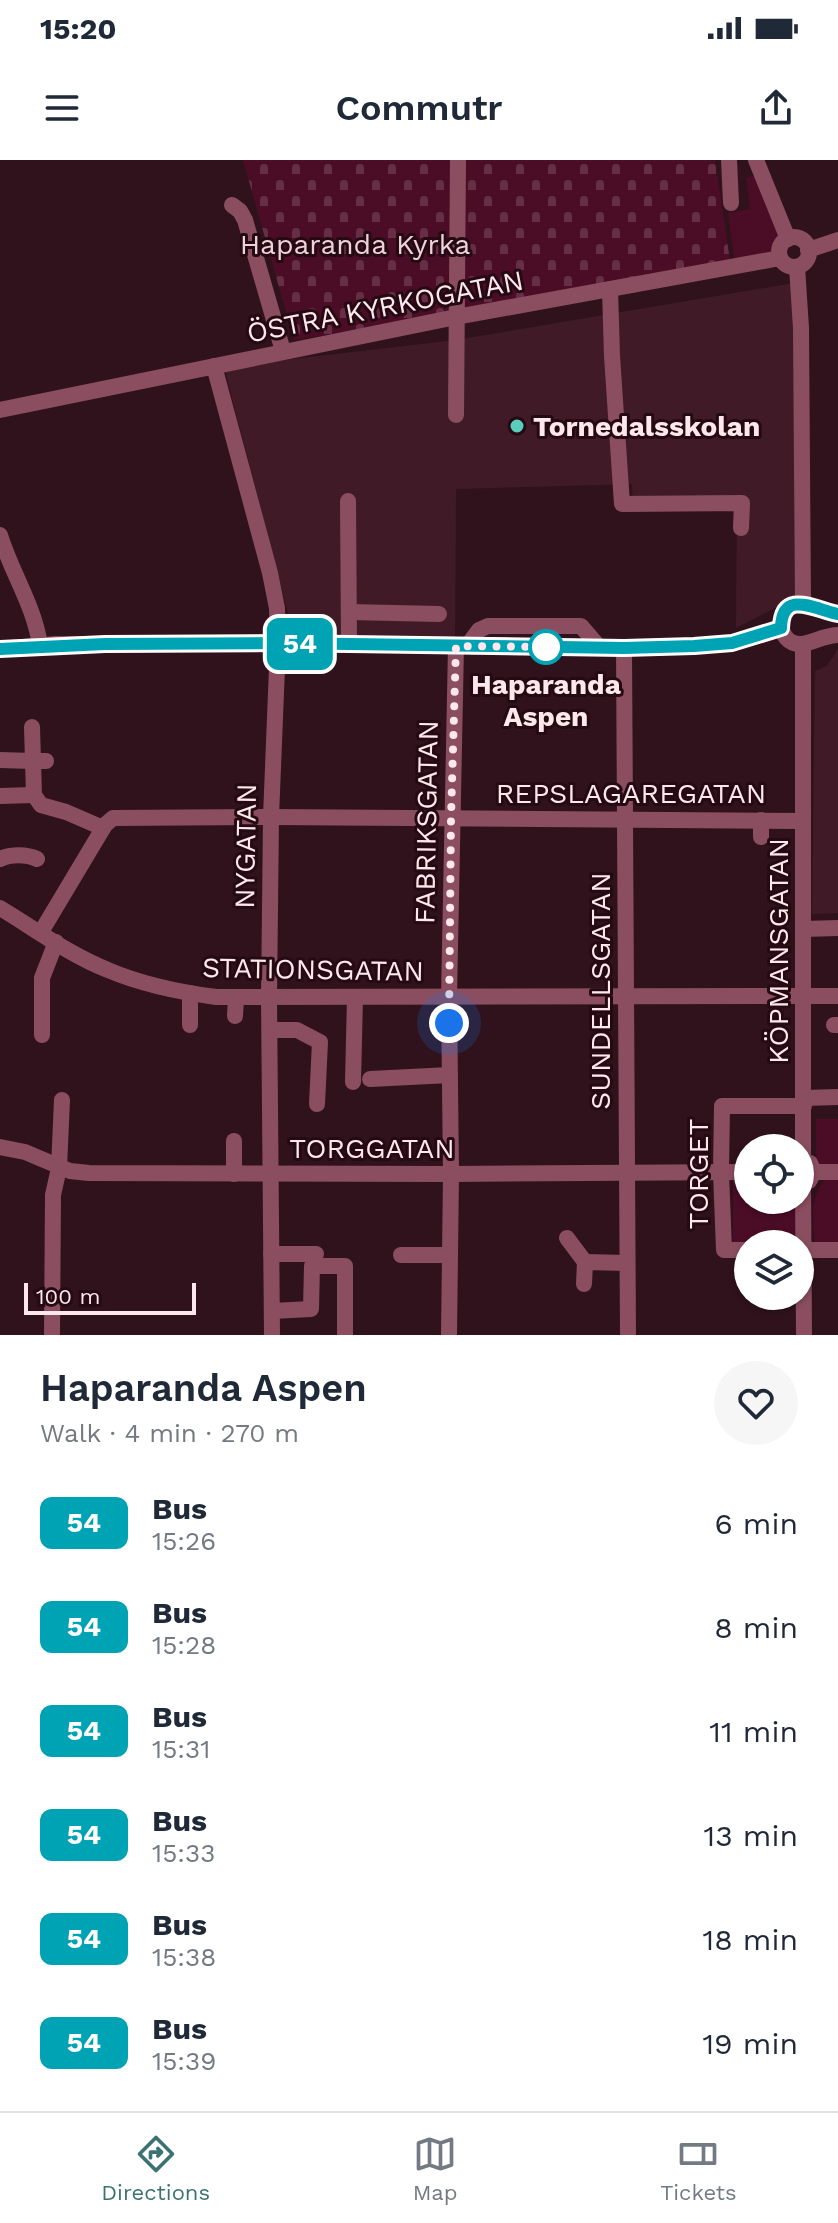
<!DOCTYPE html>
<meta charset="utf-8">
<style>
:root{--surface:#fff;--page:#f6f6f7;--text:#1f2937;--muted:#747a83;--line:#e0e1e3;--accent:#3a7372}
body{margin:0;font-family:"Work Sans",sans-serif;background:var(--page);color:var(--text);height:100vh;display:flex;flex-direction:column;font-size:30px;white-space:nowrap}
*{box-sizing:border-box;margin:0}
p{font-size:26px;color:var(--muted)}
.icon{flex:none;width:44px;height:44px;fill:none;stroke:currentColor;stroke-width:2;stroke-linecap:round;stroke-linejoin:round}
.map{position:relative;height:1175px;overflow:hidden}
.sheet{display:flex;flex-direction:column;background:var(--surface);flex:1}
.sheet>*{flex:none}
.badge{padding:0 16px;border-radius:12px;font-size:28px;line-height:52px}
.tools{position:absolute;left:734px;top:974px;display:grid;gap:16px}
.tools a{display:grid;place-items:center;width:80px;height:80px;border-radius:50%;background:var(--surface);box-shadow:0 2px 6px #0004;font-size:40px}
.scale{position:absolute;left:24px;bottom:20px;width:172px;box-sizing:border-box;padding-left:8px;border:4px solid #fee8ed;border-top:0;font-size:22px;line-height:28px;white-space:nowrap;color:#fee8ed;-webkit-text-stroke:6px #250913;paint-order:stroke}
.you{position:absolute;width:40px;height:40px;margin:-20px;border:6px solid #fff;border-radius:50%;background:#1a73e8;box-shadow:0 0 0 12px #1a73e833}
.map>.badge{position:absolute;translate:-50% -50%;box-shadow:0 0 0 4px #fff}
.round{display:grid;place-items:center;flex:none;width:84px;height:84px;border-radius:42px;background:var(--page)}
.head{display:flex;align-items:center;justify-content:space-between;height:136px;padding:0 40px}
h1{font-size:38px;font-weight:600;line-height:60px}
ul{padding:0;list-style:none}
li{display:flex;align-items:center;gap:24px;height:104px;padding:0 40px}
li div{flex:1}
li b{display:block;font-size:30px}
li em{font-style:normal}
li .badge{min-width:88px;font-weight:700;text-align:center}
.status{display:flex;justify-content:space-between;align-items:center;height:56px;padding:0 40px;background:var(--surface);direction:ltr}
.status svg{height:22px;fill:currentColor}
header{display:flex;justify-content:space-between;align-items:center;height:104px;padding:0 40px;background:var(--surface);font-size:36px;font-weight:600}
.tabs{display:flex;justify-content:space-around;align-items:center;height:112px;border-top:2px solid var(--line);background:var(--surface);font-size:22px;color:var(--muted)}
.tabs a{display:grid;justify-items:center;gap:4px}
.tabs .current{color:var(--accent)}
.map>svg:first-child{display:block}
.built{fill:#401b27}
.green{fill:#4b0c26}
.cemetery{fill:url(#cemetery-stones)}
.lines{fill:none;stroke-linecap:round;stroke-linejoin:round}
.minor{stroke:#8b4e60;stroke-width:16}
.line-casing{stroke:#fff;stroke-width:18}
.line{stroke:#00a3b4;stroke-width:12}
.walk{stroke:#fee8ed;stroke-width:8;stroke-dasharray:0 14.4}
.poi-dot{fill:#5bcebb;stroke:#250913;stroke-width:3}
.stop-dot{fill:#fff;stroke:#00a3b4;stroke-width:4}
.labels{text-anchor:middle;stroke-width:6;stroke-linejoin:round;paint-order:stroke}
.park-label{font-size:28px;fill:#edd2d9;stroke:#250913}
.street-label{font-size:28px;fill:#fee8ed;stroke:#250913}
.poi-label{font-size:28px;font-weight:bold;fill:#fee8ed;stroke:#250913;text-anchor:start}
.stop-label{font-size:28px;font-weight:bold;fill:#fee8ed;stroke:#250913}
</style>
<div class="status"><b>15:20</b><svg viewBox="0 0 49 12"><path d="M0 12V9h3v3zM5 12V6h3v6zM10 12V3h3v9zM15 12V0h3v12zM26 1h20v11H26zM47 4h2v5h-2z"/></svg></div>
<header><svg class="icon" aria-label="menu" viewBox="0 0 24 24"><path d="M4 6h16M4 12h16M4 18h16"/></svg>Commutr<svg class="icon" aria-label="share" viewBox="0 0 24 24"><path d="M12 15V3M7 8l5-5 5 5M5 13v7h14v-7"/></svg></header>
<div class="map">
<svg width="838" height="1175" viewBox="0 0 838 1175">
<defs>
<pattern id="cemetery-stones" width="16" height="16" patternUnits="userSpaceOnUse" patternTransform="scale(2)"><rect width="16" height="16" fill="#4b0c26"/><path d="M2 7V4a2 2 0 0 1 4 0v3zM10 15v-3a2 2 0 0 1 4 0v3z" fill="#662f46"/></pattern>
</defs>
<rect width="100%" height="100%" fill="#30121c"/>
<g class="built">
<path d="M794 123 795 438 736 468 737 351H633L632 324 456 329 455 482 295 480 224 207 456 180Z"/>
<path d="M838 489V753L812 754 815 511 827 506Z"/>
</g>
<g class="green">
<path d="M760 14 783 77 777 96 735 105 728 53 750 49 746 18Z"/>
<rect x="816" y="959" width="22" height="45"/>
<path d="M733 1019H748V1040H799L797 1084 733 1085Z"/>
<path d="M826 1019H838V1086H815C814 1063 808 1036 826 1019Z"/>
</g>
<path class="cemetery" d="M243 0H715L730 101 473 151 294 180Z"/>
<g class="lines">
<g class="minor">
<path d="M729 0 731 43"/>
<path d="M756 0 788 79"/>
<path d="M232 45 240 51 245 60 283 191"/>
<circle cx="794" cy="92" r="15"/>
<path d="M808 90 838 80"/>
<path d="M797 107 801 168 803 444"/>
<path d="M610 129 612 196 622 344 742 343 741 368"/>
<path d="M214 206 270 413 277 448 278 483 271 657 269 838 272 1175"/>
<path d="M0 250 456 157 780 98"/>
<path d="M456 255 458 0"/>
<path d="M348 341 349 484"/>
<path d="M0 375C12 414 34 445 40 485"/>
<path d="M349 452 439 454"/>
<path d="M838 454C827 452 810 444 801 444 775 443 775 485 801 484 811 484 824 475 838 475"/>
<path d="M803 484V1001"/>
<path d="M467 486 479 470 488 466H581L600 488"/>
<path d="M624 488 628 1175"/>
<path d="M0 489 56 484H105L278 483 600 488 694 486 732 483 781 468"/>
<path d="M0 600 33 601 32 567"/>
<path d="M46 601H33L34 635 41 645 66 652 103 668"/>
<path d="M0 636 34 635"/>
<path d="M761 660V677"/>
<path d="M0 699C10 694 27 694 37 699"/>
<path d="M0 748C35 769 70 795 108 810 143 825 178 832 216 837L838 836"/>
<path d="M804 769 838 768"/>
<path d="M41 772 105 665 113 658 271 657 803 661"/>
<path d="M235 856 236 837"/>
<path d="M190 865V833"/>
<path d="M834 865H838"/>
<path d="M270 870H297L320 882 317 944"/>
<path d="M42 875V818L56 782"/>
<path d="M370 919 450 915"/>
<path d="M353 922 355 837"/>
<path d="M804 938 838 937"/>
<path d="M0 987 25 992 70 1011 89 1013 451 1014 748 1012"/>
<path d="M800 1002 810 1003 814 1012 809 1021H800"/>
<path d="M814 1012H838"/>
<path d="M234 1014V981"/>
<path d="M803 1022 804 1175"/>
<path d="M567 1078 585 1102"/>
<path d="M748 1090H724L721 1012 722 946H804"/>
<path d="M800 1090H838"/>
<path d="M271 1094H316"/>
<path d="M401 1095H450"/>
<path d="M584 1124 585 1102 627 1103"/>
<path d="M272 1151 311 1149 312 1106H345V1175"/>
<path d="M52 1175 53 1035 59 1008 62 940"/>
<path d="M449 1175 451 1014 449 837 456 486"/>
</g>
</g>
<g class="lines">
<g class="line-casing">
<path id="line" d="M0 489 105 484 278 483 624 488 694 486 732 483 781 468C782 428 816 450 838 454"/>
</g>
<use href="#line" class="line"/>
<path class="walk" d="M449 863 451 658 456 486 546 487"/>
</g>
<circle class="poi-dot" cx="517" cy="266" r="8"/>
<circle class="stop-dot" cx="546" cy="487" r="16"/>
<g class="labels">
<g class="park-label">
<text x="355" y="94">Haparanda Kyrka</text>
</g>
<g class="street-label">
<text transform="translate(385 146) rotate(-11)" y="10">ÖSTRA KYRKOGATAN</text>
<text x="631" y="643">REPSLAGAREGATAN</text>
<text transform="translate(426 662) rotate(-89)" y="10">FABRIKSGATAN</text>
<text transform="translate(245 686) rotate(-89)" y="10">NYGATAN</text>
<text transform="translate(778 791) rotate(-90)" y="10">KÖPMANSGATAN</text>
<text transform="translate(313 809) rotate(1)" y="10">STATIONSGATAN</text>
<text transform="translate(600 831) rotate(-90)" y="10">SUNDELLSGATAN</text>
<text x="372" y="998">TORGGATAN</text>
<text transform="translate(698 1014) rotate(-90)" y="10">TORGET</text>
</g>
<g class="poi-label">
<text x="533" y="276">Tornedalsskolan</text>
</g>
<g class="stop-label">
<text x="546" y="534">Haparanda<tspan x="546" dy="32">Aspen</tspan></text>
</g>
</g>
</svg>
<div class="tools">
<a><svg class="icon" aria-label="locate" viewBox="0 0 24 24"><circle cx="12" cy="12" r="6"/><path d="M12 2v4M12 18v4M2 12h4M18 12h4"/></svg></a>
<a><svg class="icon" aria-label="layers" viewBox="0 0 24 24"><path d="M12 4l9 5-9 5-9-5zM3 14l9 5 9-5"/></svg></a>
</div>
<div class="scale">100 m</div>
<div class="you" style="left:449px;top:863px"></div>
<b class="badge" style="left:300px;top:484px;background:#00a3b4;color:#fff">54</b>
</div>
<section class="sheet">
<div class="head"><div><h1>Haparanda Aspen</h1><p>Walk · 4 min · 270 m</p></div><a class="round"><svg class="icon" aria-label="heart" viewBox="0 0 24 24"><path d="M12 20l-8-8c-3-5 5-10 8-4 3-6 11-1 8 4z"/></svg></a></div>
<ul>
<li><span class="badge" style="background:#00a3b4;color:#fff">54</span><div><b>Bus</b><p>15:26</p></div><em>6 min</em></li>
<li><span class="badge" style="background:#00a3b4;color:#fff">54</span><div><b>Bus</b><p>15:28</p></div><em>8 min</em></li>
<li><span class="badge" style="background:#00a3b4;color:#fff">54</span><div><b>Bus</b><p>15:31</p></div><em>11 min</em></li>
<li><span class="badge" style="background:#00a3b4;color:#fff">54</span><div><b>Bus</b><p>15:33</p></div><em>13 min</em></li>
<li><span class="badge" style="background:#00a3b4;color:#fff">54</span><div><b>Bus</b><p>15:38</p></div><em>18 min</em></li>
<li><span class="badge" style="background:#00a3b4;color:#fff">54</span><div><b>Bus</b><p>15:39</p></div><em>19 min</em></li>
</ul>
</section>
<nav class="tabs">
<a class="current"><svg class="icon" aria-label="directions" viewBox="0 0 24 24"><path d="M12 3l9 9-9 9-9-9zM9 14v-3h6M13 9l2 2-2 2"/></svg>Directions</a>
<a><svg class="icon" aria-label="map" viewBox="0 0 24 24"><path d="M3 6l6-2 6 2 6-2v14l-6 2-6-2-6 2zM9 4v14M15 6v14"/></svg>Map</a>
<a><svg class="icon" aria-label="tickets" viewBox="0 0 24 24"><path d="M3 7h18v10H3zM15 7v10"/></svg>Tickets</a>
</nav>
